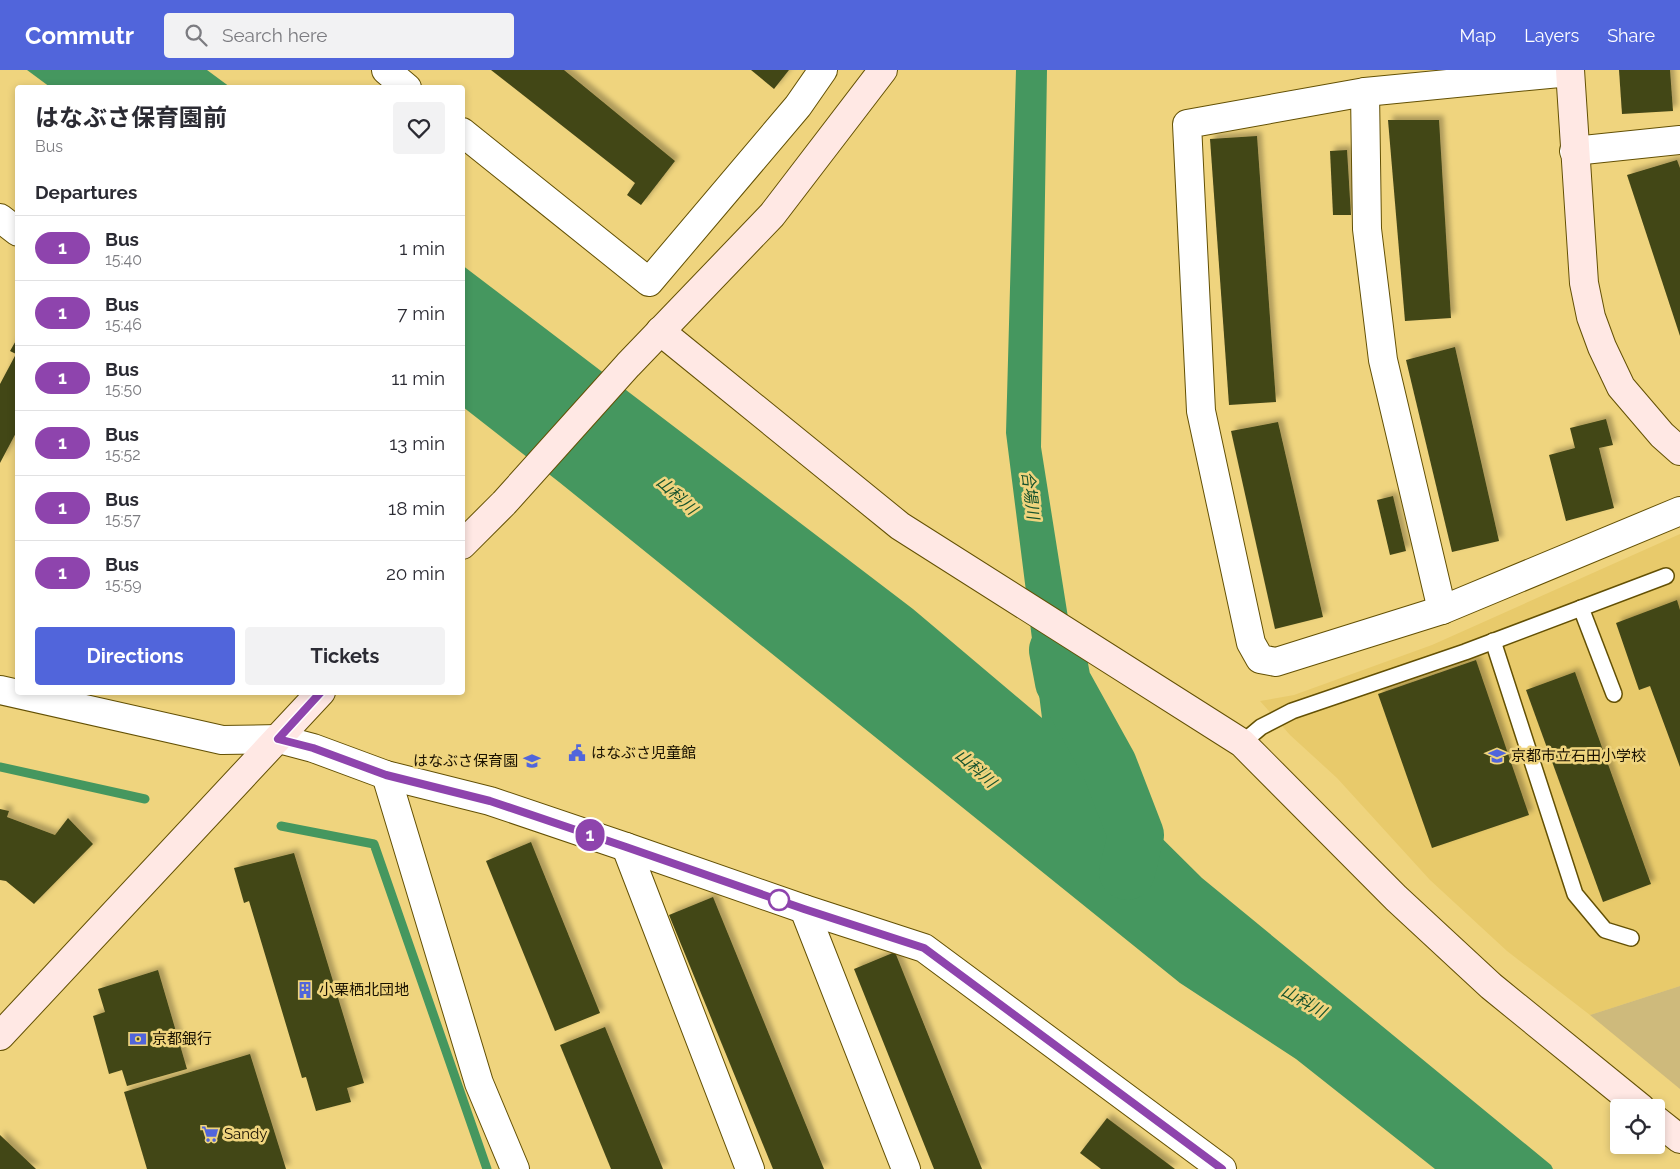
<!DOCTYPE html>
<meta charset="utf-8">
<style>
:root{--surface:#fff;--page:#f2f2f3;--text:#2b2b33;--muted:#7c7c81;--line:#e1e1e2;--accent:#5165db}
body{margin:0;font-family:Raleway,"Noto Sans JP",sans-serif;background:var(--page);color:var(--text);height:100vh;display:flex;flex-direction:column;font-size:19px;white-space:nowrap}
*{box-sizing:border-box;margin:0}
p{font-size:16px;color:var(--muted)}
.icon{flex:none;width:28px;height:28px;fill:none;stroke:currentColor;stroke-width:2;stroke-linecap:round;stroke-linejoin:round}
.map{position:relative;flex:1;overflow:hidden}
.panel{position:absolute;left:15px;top:15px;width:450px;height:610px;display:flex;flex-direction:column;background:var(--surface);border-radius:5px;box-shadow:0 2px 8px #0003}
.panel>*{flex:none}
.badge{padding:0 10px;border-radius:16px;font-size:18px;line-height:32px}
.buttons{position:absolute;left:1610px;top:1029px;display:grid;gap:10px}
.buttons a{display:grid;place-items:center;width:55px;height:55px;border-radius:5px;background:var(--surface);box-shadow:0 2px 8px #0003;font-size:25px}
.map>.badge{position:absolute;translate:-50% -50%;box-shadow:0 0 0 2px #fff}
h2{padding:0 20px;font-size:19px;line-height:45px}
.round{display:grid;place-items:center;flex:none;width:52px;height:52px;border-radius:5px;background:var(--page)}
.head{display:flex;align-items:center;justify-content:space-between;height:85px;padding:0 20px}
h1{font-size:24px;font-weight:700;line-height:38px}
.action{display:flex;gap:10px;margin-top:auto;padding:10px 20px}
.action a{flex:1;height:58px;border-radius:5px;background:var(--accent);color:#fff;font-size:20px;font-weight:700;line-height:58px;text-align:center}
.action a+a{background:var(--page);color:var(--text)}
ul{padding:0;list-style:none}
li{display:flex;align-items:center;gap:15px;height:65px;padding:0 20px;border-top:1px solid var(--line)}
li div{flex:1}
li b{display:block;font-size:19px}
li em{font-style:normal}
li .badge{min-width:55px;font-weight:700;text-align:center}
header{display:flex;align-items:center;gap:30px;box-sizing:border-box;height:70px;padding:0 25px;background:var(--accent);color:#fff}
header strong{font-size:24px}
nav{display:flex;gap:28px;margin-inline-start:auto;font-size:18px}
.search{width:350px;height:45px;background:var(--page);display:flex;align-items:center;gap:12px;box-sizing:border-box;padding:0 18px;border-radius:5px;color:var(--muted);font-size:19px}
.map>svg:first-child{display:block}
.built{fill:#e8ca6b}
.green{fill:#ceba7c}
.water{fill:#45975f}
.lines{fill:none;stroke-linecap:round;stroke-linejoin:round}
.stream{stroke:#45975f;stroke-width:9}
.river{stroke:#45975f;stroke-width:56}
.building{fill:#434618;filter:url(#shadow)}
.lane-casing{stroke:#635004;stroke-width:18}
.street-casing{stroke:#635004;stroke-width:30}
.secondary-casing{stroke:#635004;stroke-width:30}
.lane{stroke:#fff;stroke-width:15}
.street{stroke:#fff;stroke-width:28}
.secondary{stroke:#ffe8e4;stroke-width:28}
.line-casing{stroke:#fff;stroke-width:11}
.line{stroke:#8e44ad;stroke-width:8}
.stop-dot{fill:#fff;stroke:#8e44ad;stroke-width:2.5}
.labels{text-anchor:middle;stroke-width:5;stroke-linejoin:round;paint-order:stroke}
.poi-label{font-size:15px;fill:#191100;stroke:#efd47e;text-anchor:start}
.water-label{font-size:16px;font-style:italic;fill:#17532d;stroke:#efd47e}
</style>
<header>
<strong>Commutr</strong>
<div class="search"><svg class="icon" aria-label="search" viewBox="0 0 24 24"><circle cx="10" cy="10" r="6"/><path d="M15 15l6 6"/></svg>Search here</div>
<nav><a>Map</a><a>Layers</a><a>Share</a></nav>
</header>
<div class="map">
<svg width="1680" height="1099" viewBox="0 0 1680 1099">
<defs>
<filter id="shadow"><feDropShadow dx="4.5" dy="-4.5" stdDeviation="2.5" flood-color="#0004"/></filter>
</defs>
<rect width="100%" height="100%" fill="#efd47e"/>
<path class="built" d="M1680 464V916L1590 945 1507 881 1430 810 1337 708 1290 665 1260 631 1294 625 1432 575Z"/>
<path class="green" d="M1680 916V1019L1590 945Z"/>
<g class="water">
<path d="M27 0H207L230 17H50Z"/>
<path d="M1016 0H1047L1041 377 1092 699 1202 808 1551 1095 1553 1099H1435L1296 989 1180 913 559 412 463 337 462 195 913 539 1042 648 1006 363Z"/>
</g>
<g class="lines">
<g class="stream">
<path d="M0 697 145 729"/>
<path d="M281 756 374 774 487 1099"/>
</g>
<path class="river" d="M1057 580 1063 612 1109 695 1136 765 1127 802"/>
</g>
<g class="building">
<path d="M491 0H564L675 91 641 135 627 125 635 113Z"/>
<path d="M751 0H789L774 19Z"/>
<path d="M1619 0H1670L1673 41 1622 44Z"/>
<path d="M1388 50H1439L1451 248 1405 251Z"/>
<path d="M1257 66 1276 332 1229 335 1210 69Z"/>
<path d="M1347 80 1351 145H1333L1330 81Z"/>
<path d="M1677 90 1680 98V266L1627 105Z"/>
<path d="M18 267V359L0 393V314L16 284 10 281Z"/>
<path d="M1455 277 1499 471 1452 482 1406 290Z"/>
<path d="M1606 349 1613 375 1599 378 1614 438 1566 451 1549 385 1575 378 1570 358Z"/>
<path d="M1278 352 1323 547 1275 559 1231 361Z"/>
<path d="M1393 426 1406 481 1390 485 1377 430Z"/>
<path d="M1677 530 1680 540V697L1650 616 1639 620 1616 553Z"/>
<path d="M1476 590 1529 745 1432 778 1378 624Z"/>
<path d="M1575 602 1651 814 1603 832 1526 620Z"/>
<path d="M0 739 9 741 7 747 55 765 68 748 93 774 34 834 6 811 0 810Z"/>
<path d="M531 772 600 943 555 961 486 791Z"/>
<path d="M294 783 364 1013 347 1018 351 1032 316 1041 306 1007 302 1008 249 831 244 833 234 798Z"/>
<path d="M713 827 824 1099H773L669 845Z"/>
<path d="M895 882 982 1099H934L854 899Z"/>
<path d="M158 900 187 999 127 1016 122 1000 109 1004 93 946 105 942 98 919Z"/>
<path d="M605 957 663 1099H611L560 975Z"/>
<path d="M250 984 286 1099H147L124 1022Z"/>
<path d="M1107 1048 1175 1099H1101L1080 1083Z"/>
<path d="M0 1065 36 1099H0Z"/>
</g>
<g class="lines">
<g class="lane-casing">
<g id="lane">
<path d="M1581 538 1614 624"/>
<path d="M1493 571 1575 824 1605 860 1631 868"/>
<path d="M1242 673 1261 657 1292 641 1465 582 1666 506"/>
</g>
</g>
<g class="street-casing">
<g id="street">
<path d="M386 0 407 18"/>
<path d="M1570 2 1365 22 1187 54 1201 341 1251 573 1260 589 1276 592 1442 540 1680 441"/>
<path d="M1365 22 1367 159 1383 290 1442 540"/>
<path d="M462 62 649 212 798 36 823 0"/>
<path d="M1574 81 1680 70"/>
<path d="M0 148 18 162"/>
<path d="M0 620 222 670 279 669 313 678 386 705 490 731 626 777 804 839 924 878 1222 1099"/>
<path d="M386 705 479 1013 515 1099"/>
<path d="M626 777 750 1099"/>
<path d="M804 839 906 1099"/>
</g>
</g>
<g class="secondary-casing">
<g id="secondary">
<path d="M1570 0 1584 213 1591 247 1602 277 1621 317 1662 365 1680 381"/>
<path d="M660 261 900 456 1242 673 1396 828 1491 916 1641 1038"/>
<path d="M462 475 504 433 628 295 772 145 883 0"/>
<path d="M0 966 321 622"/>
<path d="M1656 1050 1680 1069"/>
</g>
</g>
<use href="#lane" class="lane"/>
<use href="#street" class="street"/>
<use href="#secondary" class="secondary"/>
</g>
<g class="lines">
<g class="line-casing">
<path id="line" d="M321 622 278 669 313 678 386 705 490 731 626 777 804 839 924 878 1222 1099"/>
</g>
<use href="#line" class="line"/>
</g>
<defs>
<g id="civic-bare" transform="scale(1.35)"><path d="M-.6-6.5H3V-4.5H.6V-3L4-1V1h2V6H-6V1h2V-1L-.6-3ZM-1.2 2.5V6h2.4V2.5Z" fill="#5165db" stroke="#efd47e" stroke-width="2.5" paint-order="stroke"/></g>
<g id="school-bare" transform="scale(1.35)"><path d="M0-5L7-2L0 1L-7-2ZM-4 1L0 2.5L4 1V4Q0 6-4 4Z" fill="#5165db" stroke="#efd47e" stroke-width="2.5" paint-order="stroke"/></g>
<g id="building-bare" transform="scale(1.35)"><path d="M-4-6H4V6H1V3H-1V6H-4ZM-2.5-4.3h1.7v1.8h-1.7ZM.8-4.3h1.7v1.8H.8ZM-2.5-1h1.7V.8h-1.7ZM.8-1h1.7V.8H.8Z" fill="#5165db" stroke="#efd47e" stroke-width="2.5" paint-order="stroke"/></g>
<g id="bank-bare" transform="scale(1.35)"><path d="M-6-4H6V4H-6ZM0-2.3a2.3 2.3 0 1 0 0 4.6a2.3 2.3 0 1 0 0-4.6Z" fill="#5165db" stroke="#efd47e" stroke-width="2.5" paint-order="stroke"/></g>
<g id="supermarket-bare" transform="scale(1.35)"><path d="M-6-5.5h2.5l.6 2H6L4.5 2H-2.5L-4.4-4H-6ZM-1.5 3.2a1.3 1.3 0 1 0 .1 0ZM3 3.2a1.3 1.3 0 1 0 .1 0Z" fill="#5165db" stroke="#efd47e" stroke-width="2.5" paint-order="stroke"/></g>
</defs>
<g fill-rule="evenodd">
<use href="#civic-bare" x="577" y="683"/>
<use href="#school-bare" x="1497" y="686"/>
<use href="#school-bare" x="532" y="691"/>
<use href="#building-bare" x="305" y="920"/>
<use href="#bank-bare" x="138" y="969"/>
<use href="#supermarket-bare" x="210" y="1064"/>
</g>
<circle class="stop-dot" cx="779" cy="830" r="10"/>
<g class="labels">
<g class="poi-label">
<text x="591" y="688">はなぶさ児童館</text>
<text x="1511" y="691">京都市立石田小学校</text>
<text x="518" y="696" text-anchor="end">はなぶさ保育園</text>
<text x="319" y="925">小栗栖北団地</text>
<text x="152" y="974">京都銀行</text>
<text x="224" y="1069">Sandy</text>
</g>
<g class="water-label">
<text transform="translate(677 425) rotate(42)" y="6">山科川</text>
<text transform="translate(1031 425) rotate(83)" y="6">合場川</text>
<text transform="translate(976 698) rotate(42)" y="6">山科川</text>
<text transform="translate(1304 931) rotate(29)" y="6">山科川</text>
</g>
</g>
</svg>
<div class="buttons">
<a><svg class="icon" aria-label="locate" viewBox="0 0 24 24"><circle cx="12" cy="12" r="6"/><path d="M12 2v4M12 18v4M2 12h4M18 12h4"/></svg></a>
</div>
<b class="badge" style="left:590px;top:765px;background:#8e44ad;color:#fff">1</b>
<section class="panel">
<div class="head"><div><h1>はなぶさ保育園前</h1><p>Bus</p></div><a class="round"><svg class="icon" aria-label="heart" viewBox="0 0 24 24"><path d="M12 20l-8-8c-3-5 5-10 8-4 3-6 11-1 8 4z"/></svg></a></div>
<h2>Departures</h2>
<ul>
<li><span class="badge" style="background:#8e44ad;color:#fff">1</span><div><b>Bus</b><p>15:40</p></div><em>1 min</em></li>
<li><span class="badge" style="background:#8e44ad;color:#fff">1</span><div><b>Bus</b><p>15:46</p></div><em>7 min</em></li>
<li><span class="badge" style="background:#8e44ad;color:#fff">1</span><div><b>Bus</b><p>15:50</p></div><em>11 min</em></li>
<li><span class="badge" style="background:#8e44ad;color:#fff">1</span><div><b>Bus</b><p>15:52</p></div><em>13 min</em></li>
<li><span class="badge" style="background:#8e44ad;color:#fff">1</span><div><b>Bus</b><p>15:57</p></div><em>18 min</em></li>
<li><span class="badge" style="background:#8e44ad;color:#fff">1</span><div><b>Bus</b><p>15:59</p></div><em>20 min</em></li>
</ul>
<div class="action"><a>Directions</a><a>Tickets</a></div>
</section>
</div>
